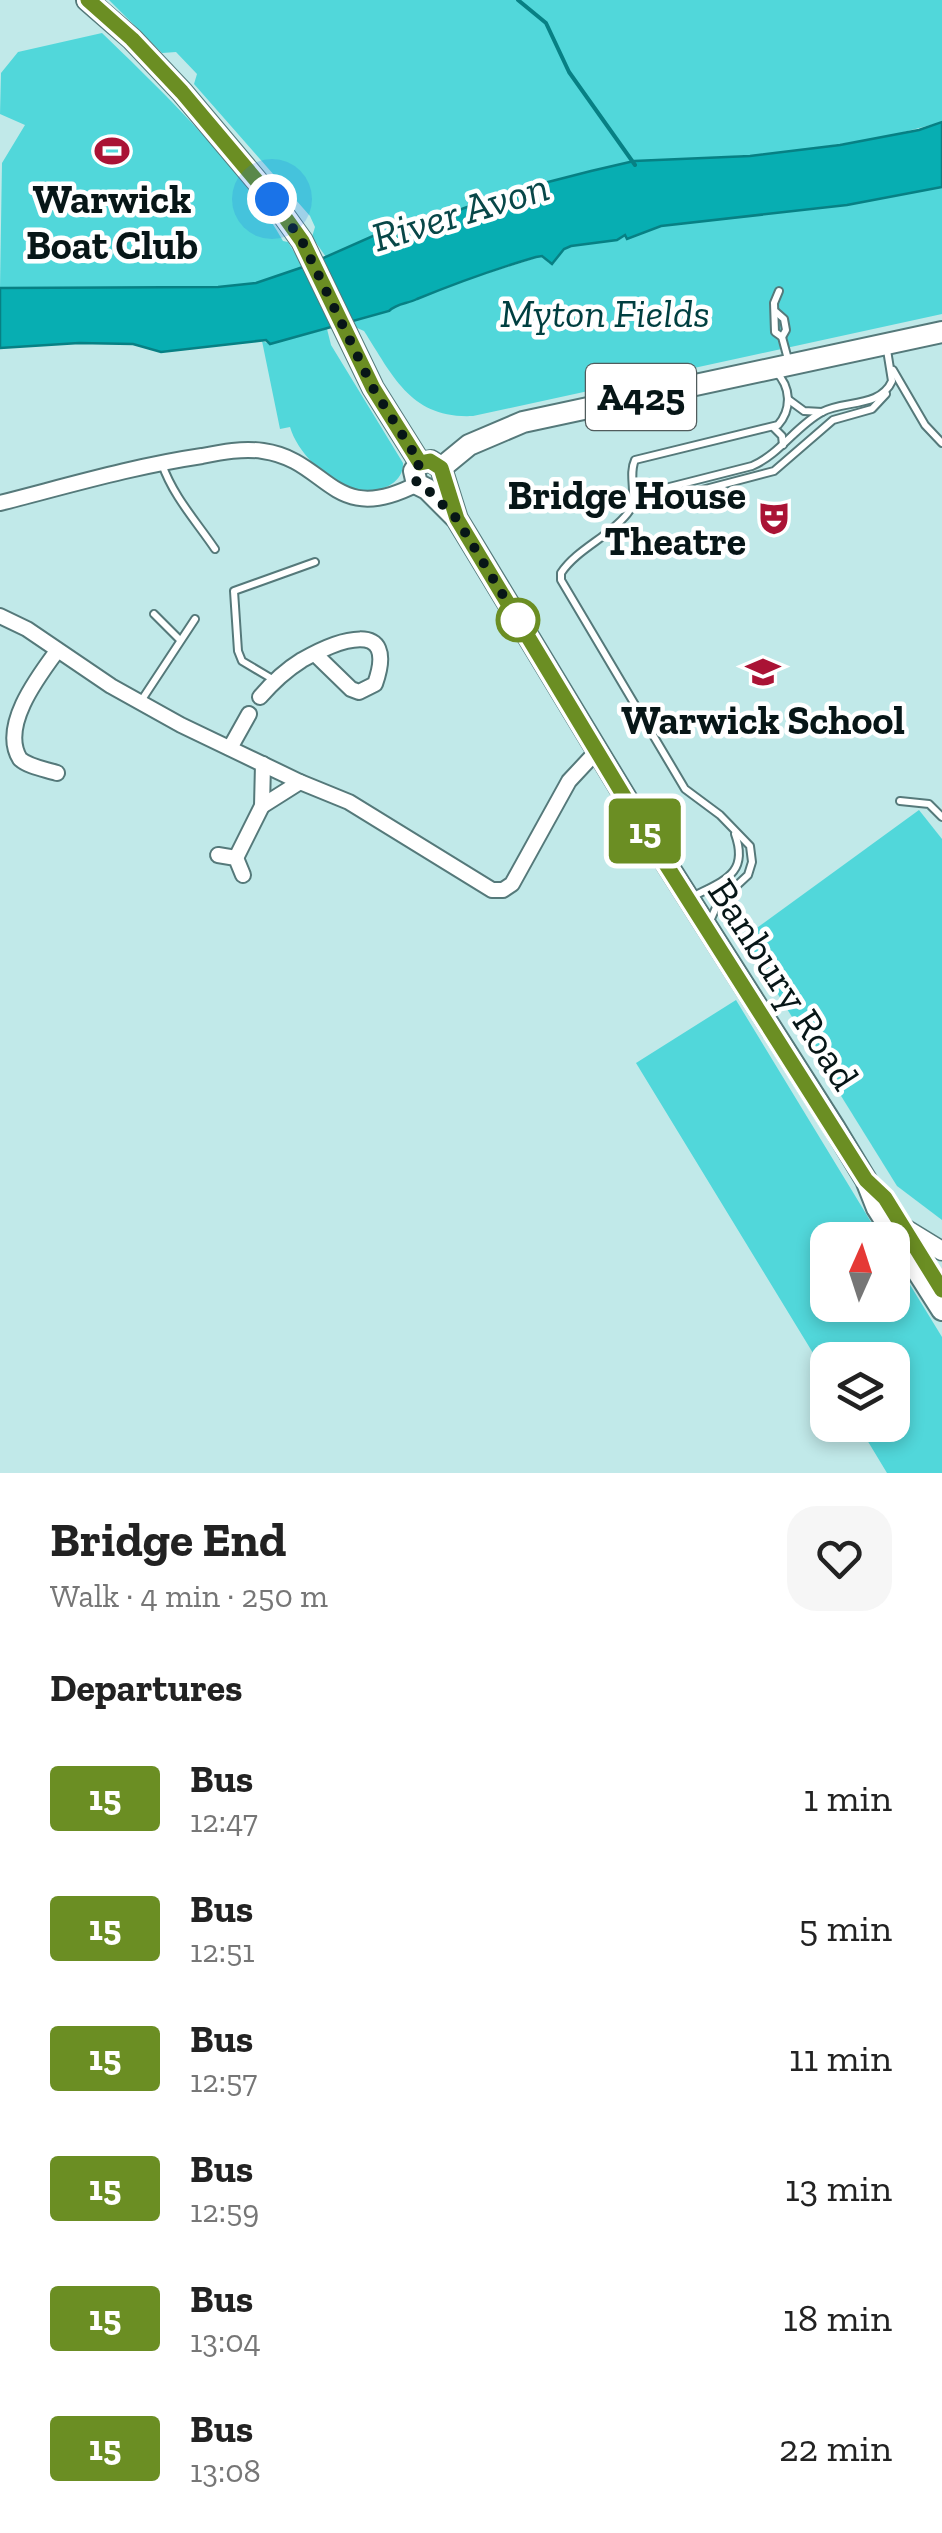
<!DOCTYPE html>
<meta charset="utf-8">
<style>
:root{--surface:#fff;--page:#f6f6f6;--text:#222;--muted:#767676}
body{margin:0;font-family:"Zilla Slab",serif;background:var(--page);color:var(--text);height:100vh;display:flex;flex-direction:column;font-size:38px;white-space:nowrap}
*{box-sizing:border-box;margin:0}
p{font-size:32px;color:var(--muted)}
.icon{flex:none;width:55px;height:55px;fill:none;stroke:currentColor;stroke-width:2;stroke-linecap:round;stroke-linejoin:round}
.map{position:relative;height:1473px;overflow:hidden}
.sheet{display:flex;flex-direction:column;background:var(--surface);flex:1}
.sheet>*{flex:none}
.badge{padding:0 20px;border-radius:8px;font-size:35px;line-height:65px}
.needle{width:65px;rotate:3deg}
.tools{position:absolute;left:810px;top:1222px;display:grid;gap:20px}
.tools a{display:grid;place-items:center;width:100px;height:100px;border-radius:20px;background:var(--surface);box-shadow:0 5px 15px #0003;font-size:50px}
.you{position:absolute;width:50px;height:50px;margin:-25px;border:8px solid #fff;border-radius:50%;background:#1a73e8;box-shadow:0 0 0 15px #1a73e833}
.map>.badge{position:absolute;translate:-50% -50%;box-shadow:0 0 0 5px #fff}
h2{padding:0 50px;font-size:38px;line-height:90px}
.round{display:grid;place-items:center;flex:none;width:105px;height:105px;border-radius:30px;background:var(--page)}
.head{display:flex;align-items:center;justify-content:space-between;height:170px;padding:0 50px}
h1{font-size:48px;font-weight:700;line-height:75px}
ul{padding:0;list-style:none}
li{display:flex;align-items:center;gap:30px;height:130px;padding:0 50px}
li div{flex:1}
li b{display:block;font-size:38px}
li em{font-style:normal}
li .badge{min-width:110px;font-weight:700;text-align:center}
.map>svg:first-child{display:block}
.green{fill:#51d7da}
.water{fill:#07aeb2;stroke:#078084;stroke-width:2.5}
.lines{fill:none;stroke-linecap:round;stroke-linejoin:round}
.stream{stroke:#078084;stroke-width:4}
.service-casing{stroke:#55797a;stroke-width:10}
.minor-casing{stroke:#55797a;stroke-width:18}
.tertiary-casing{stroke:#55797a;stroke-width:21}
.primary-casing{stroke:#55797a;stroke-width:24}
.service{stroke:#fff;stroke-width:6}
.minor{stroke:#fff;stroke-width:14}
.tertiary{stroke:#fff;stroke-width:18}
.primary{stroke:#fff;stroke-width:20}
.line-casing{stroke:#fff;stroke-width:22}
.line{stroke:#6b8e23;stroke-width:15}
.walk{stroke:#071617;stroke-width:10;stroke-dasharray:0 18}
.stop-dot{fill:#fff;stroke:#6b8e23;stroke-width:5}
.labels{text-anchor:middle;stroke-width:9;stroke-linejoin:round;paint-order:stroke}
.shield{fill:#fff;stroke:#515c5d;stroke-width:2.5}
.shield-label{font-size:38px;font-weight:bold;fill:#071617}
.poi-label{font-size:40px;font-weight:bold;fill:#071617;stroke:#fff}
.park-label{font-size:40px;font-style:italic;fill:#003f40;stroke:#fff}
.street-label{font-size:40px;fill:#071617;stroke:#fff}
.water-label{font-size:42px;font-style:italic;fill:#084748;stroke:#fff}
</style>
<div class="map">
<svg width="942" height="1473" viewBox="0 0 942 1473">
<rect width="100%" height="100%" fill="#c1e9e9"/>
<g class="green">
<path d="M109 0H942V122L881 138 772 154 634 161 509 192 406 229 382 232 326 257 312 237 315 227 310 216 194 84 197 74 176 52 162 53Z"/>
<path d="M102 33C164 93 240 166 283 241L288 242 303 267 256 283 218 287 0 288 2 163 25 125 0 114 1 73 18 52Z"/>
<path d="M942 187V314L473 416C411 419 393 376 364 331L355 327 354 321C364 315 398 304 408 303L450 285 542 256 549 263H554L564 248 571 246 617 240 626 234 639 235 661 226 847 205Z"/>
<path d="M327 329 331 345 403 463C404 488 369 496 349 488 324 479 297 451 290 427L280 429 262 341 270 344Z"/>
<path d="M919 810 942 839V1220L897 1186 743 938Z"/>
<path d="M736 1000 882 1240H828V1305H892L893 1257 942 1337V1473H887L858 1425H892V1360H828L827 1376 636 1063Z"/>
</g>
<path class="water" d="M942 122V187L847 205 661 226 627 239 625 235 617 240 571 246 564 249 552 264 542 256 536 257C495 269 456 283 417 299 407 304 397 303 389 311L270 344 266 340 161 352 133 344 79 343 0 348V288L218 287 256 283 303 267 382 232 406 229 509 192 591 171 634 161 750 156 840 145 919 130Z"/>
<g class="lines">
<path class="stream" d="M518 0 546 23 569 72 635 165"/>
<g class="service-casing">
<g id="service">
<path d="M779 291 774 303 775 332 782 337 789 363"/>
<path d="M776 312 784 319 786 330 782 337"/>
<path d="M893 370 925 425 942 443"/>
<path d="M789 400 804 411 822 412"/>
<path d="M774 428 782 436 783 445"/>
<path d="M162 464C173 496 196 521 215 549"/>
<path d="M645 495 679 496 774 471 833 420 872 409 886 394"/>
<path d="M634 496 752 466C780 454 796 426 822 412 844 400 880 408 892 381L887 350"/>
<path d="M154 614 179 639"/>
<path d="M274 680 242 661 238 651 234 591 315 562"/>
<path d="M141 701 195 619"/>
<path d="M900 801 929 804 942 817"/>
<path d="M694 896C725 880 749 873 735 834"/>
<path d="M710 921 718 903 748 875 752 862 750 846 720 815 685 789 561 580V573C577 549 609 537 627 514 640 499 627 477 635 460L778 425C792 409 791 387 776 372"/>
</g>
</g>
<g class="minor-casing">
<g id="minor">
<path d="M0 503C67 486 134 466 202 456 222 452 243 448 263 451 329 460 332 528 417 484"/>
<path d="M0 616 27 629 111 686 181 725 300 782 349 802 492 890H503L512 884 569 781 597 751"/>
<path d="M57 651C37 678 0 727 20 759 29 767 45 769 57 773"/>
<path d="M260 697C272 683 286 670 302 660 335 641 399 616 375 684L359 692 351 689 315 654"/>
<path d="M230 748 249 714"/>
<path d="M262 806 300 782"/>
<path d="M218 855 236 858 243 875"/>
<path d="M236 858 262 806 263 764"/>
</g>
</g>
<g class="tertiary-casing">
<path id="tertiary" d="M901 1226 942 1251"/>
</g>
<g class="primary-casing">
<g id="primary">
<path d="M87 0 132 39 182 92 272 199 302 241 373 388 420 463"/>
<path d="M441 468 469 445 523 422 942 332"/>
<path d="M457 519 427 489 417 484 414 471 420 463 431 461 441 468 457 519 471 542 649 836 834 1127 866 1180 877 1208 942 1310"/>
</g>
</g>
<use href="#service" class="service"/>
<use href="#minor" class="minor"/>
<use href="#tertiary" class="tertiary"/>
<use href="#primary" class="primary"/>
</g>
<g class="lines">
<g class="line-casing">
<path id="line" d="M88 0 132 39 182 92 272 199 302 241 373 388 420 463 430 461 441 468 457 519 648 836 866 1180 885 1198 942 1290"/>
</g>
<use href="#line" class="line"/>
<path class="walk" d="M272 199 302 241 373 388 420 463 414 471 417 484 427 489 457 519 518 620"/>
</g>
<defs>
<g id="stadium-bare" transform="scale(2.7)"><path d="M0-5a6.5 5 0 1 0 0 10a6.5 5 0 1 0 0-10ZM-3.5-1.8h7v3.6h-7Z" fill="#aa1335" stroke="#fff" stroke-width="2.5" paint-order="stroke"/></g>
<g id="theatre-bare" transform="scale(2.7)"><path d="M-5-5.5Q0-4 5-5.5V0Q5 5 0 6Q-5 5-5 0ZM-3.3-2.5H-1v1.5H-3.3ZM1-2.5H3.3v1.5H1ZM-2.8 1Q0 5.5 2.8 1Z" fill="#aa1335" stroke="#fff" stroke-width="2.5" paint-order="stroke"/></g>
<g id="school-bare" transform="scale(2.7)"><path d="M0-5L7-2L0 1L-7-2ZM-4 1L0 2.5L4 1V4Q0 6-4 4Z" fill="#aa1335" stroke="#fff" stroke-width="2.5" paint-order="stroke"/></g>
</defs>
<g fill-rule="evenodd">
<use href="#stadium-bare" x="112" y="151"/>
<use href="#theatre-bare" x="774" y="518"/>
<use href="#school-bare" x="763" y="672"/>
</g>
<circle class="stop-dot" cx="518" cy="620" r="20"/>
<g class="labels">
<rect class="shield" x="586" y="364" width="110" height="66" rx="8"/>
<g class="shield-label">
<text x="641" y="410">A425</text>
</g>
<g class="poi-label">
<text x="112" y="213">Warwick<tspan x="112" dy="46">Boat Club</tspan></text>
<text x="746" y="509" text-anchor="end">Bridge House<tspan x="746" dy="46">Theatre</tspan></text>
<text x="763" y="734">Warwick School</text>
</g>
<g class="park-label">
<text x="605" y="327">Myton Fields</text>
</g>
<g class="street-label">
<text transform="translate(784 984) rotate(57)" y="14">Banbury Road</text>
</g>
<g class="water-label">
<text transform="translate(460 211) rotate(-17)" y="15">River Avon</text>
</g>
</g>
</svg>
<div class="tools">
<a><svg class="needle" viewBox="-14 -14 28 28"><path d="M0-13l5 13h-10z" fill="#e53935"/><path d="M0 13l5-13h-10z" fill="#767676"/></svg></a>
<a><svg class="icon" aria-label="layers" viewBox="0 0 24 24"><path d="M12 4l9 5-9 5-9-5zM3 14l9 5 9-5"/></svg></a>
</div>
<div class="you" style="left:272px;top:199px"></div>
<b class="badge" style="left:645px;top:831px;background:#6b8e23;color:#fff">15</b>
</div>
<section class="sheet">
<div class="head"><div><h1>Bridge End</h1><p>Walk · 4 min · 250 m</p></div><a class="round"><svg class="icon" aria-label="heart" viewBox="0 0 24 24"><path d="M12 20l-8-8c-3-5 5-10 8-4 3-6 11-1 8 4z"/></svg></a></div>
<h2>Departures</h2>
<ul>
<li><span class="badge" style="background:#6b8e23;color:#fff">15</span><div><b>Bus</b><p>12:47</p></div><em>1 min</em></li>
<li><span class="badge" style="background:#6b8e23;color:#fff">15</span><div><b>Bus</b><p>12:51</p></div><em>5 min</em></li>
<li><span class="badge" style="background:#6b8e23;color:#fff">15</span><div><b>Bus</b><p>12:57</p></div><em>11 min</em></li>
<li><span class="badge" style="background:#6b8e23;color:#fff">15</span><div><b>Bus</b><p>12:59</p></div><em>13 min</em></li>
<li><span class="badge" style="background:#6b8e23;color:#fff">15</span><div><b>Bus</b><p>13:04</p></div><em>18 min</em></li>
<li><span class="badge" style="background:#6b8e23;color:#fff">15</span><div><b>Bus</b><p>13:08</p></div><em>22 min</em></li>
</ul>
</section>
